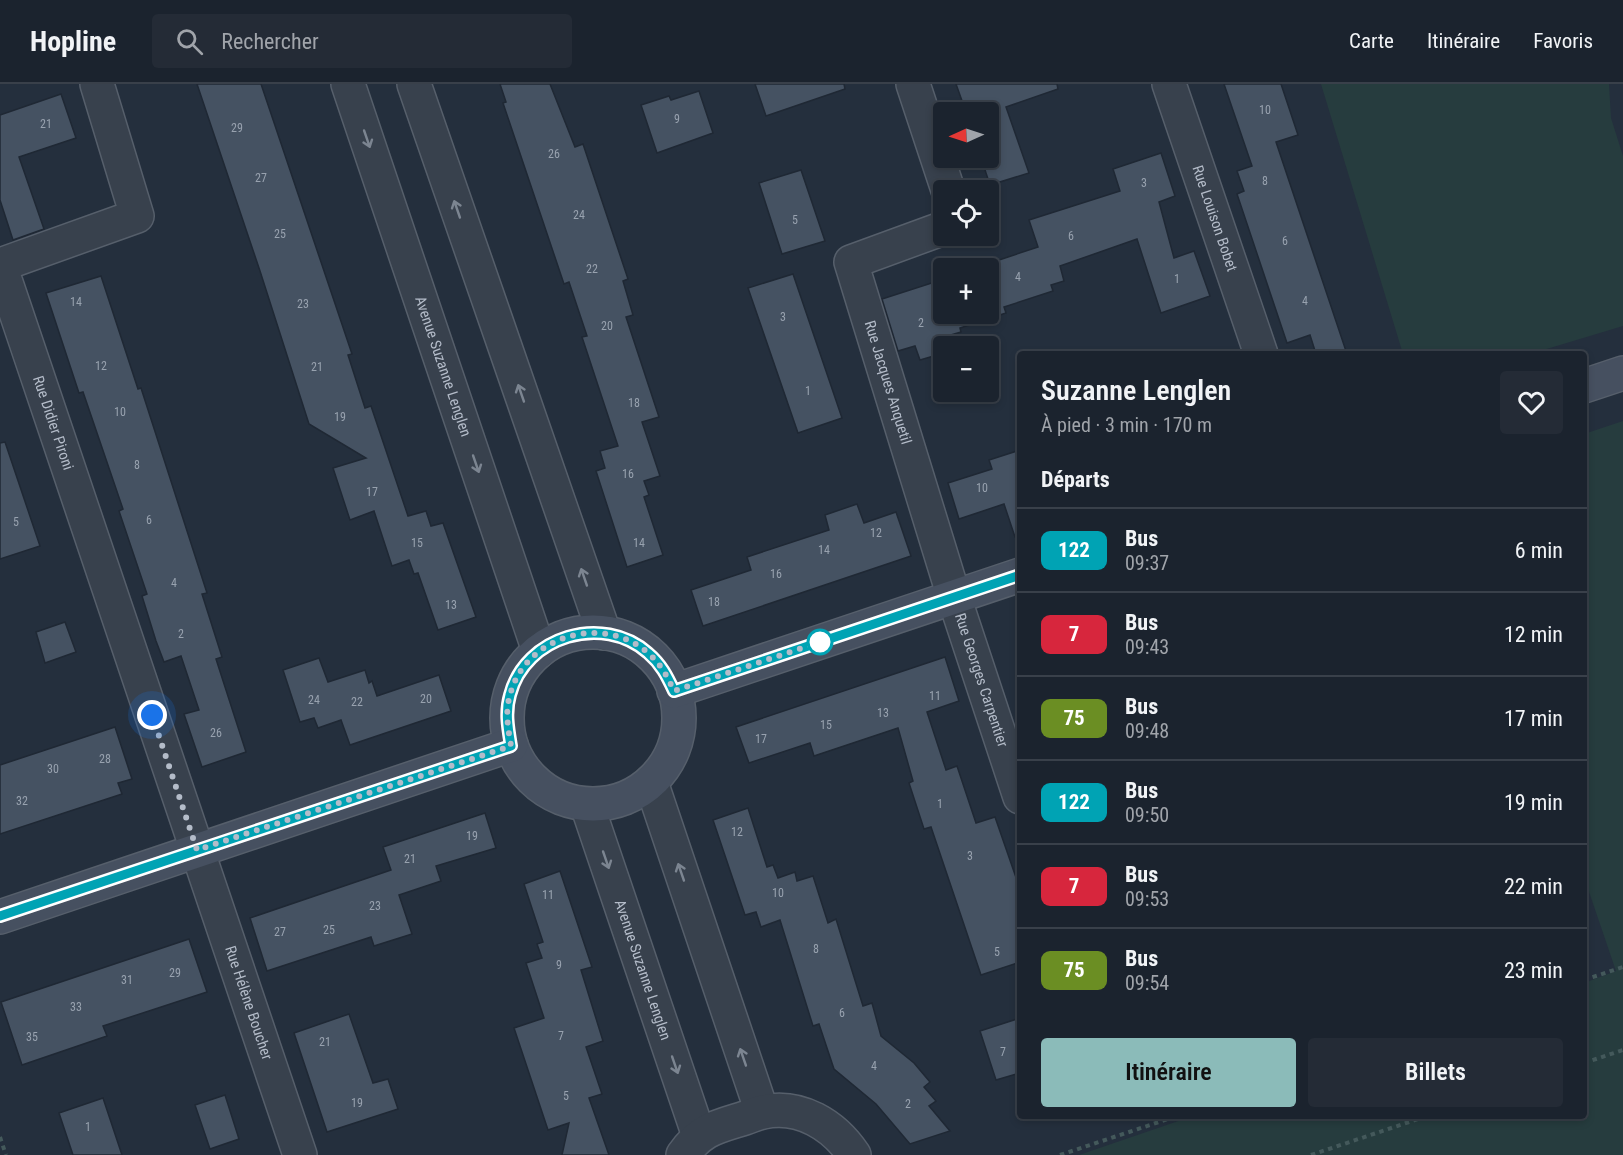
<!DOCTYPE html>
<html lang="fr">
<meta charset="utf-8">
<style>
:root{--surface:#1b232e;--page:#242b36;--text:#f1f3f6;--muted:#a0a4aa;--line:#39404a;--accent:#8bbbb9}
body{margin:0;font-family:"Roboto Condensed",sans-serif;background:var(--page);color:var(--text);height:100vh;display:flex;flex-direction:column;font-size:22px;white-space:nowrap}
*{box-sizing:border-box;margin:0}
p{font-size:20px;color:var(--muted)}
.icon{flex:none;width:33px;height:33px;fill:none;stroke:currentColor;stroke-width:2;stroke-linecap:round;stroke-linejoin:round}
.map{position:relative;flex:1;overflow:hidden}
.panel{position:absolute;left:1017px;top:267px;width:570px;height:768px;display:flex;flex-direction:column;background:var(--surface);border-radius:6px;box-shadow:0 3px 9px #0003,0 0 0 2px var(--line)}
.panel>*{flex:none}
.badge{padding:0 12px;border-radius:9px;font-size:21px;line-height:39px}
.needle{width:39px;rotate:267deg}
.controls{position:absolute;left:933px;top:18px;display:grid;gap:12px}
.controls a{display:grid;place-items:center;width:66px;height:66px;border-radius:6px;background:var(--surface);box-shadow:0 3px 9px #0003,0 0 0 2px var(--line);font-size:30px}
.you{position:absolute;width:30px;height:30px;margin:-15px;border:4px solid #fff;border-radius:50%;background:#1a73e8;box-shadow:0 0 0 9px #1a73e833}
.map>.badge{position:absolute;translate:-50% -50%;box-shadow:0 0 0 3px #fff}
h2{padding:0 24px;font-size:22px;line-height:54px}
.round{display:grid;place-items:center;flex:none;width:63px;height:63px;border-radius:6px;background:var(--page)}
.headline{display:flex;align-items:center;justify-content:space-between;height:102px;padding:0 24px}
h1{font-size:28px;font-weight:600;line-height:45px}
.primary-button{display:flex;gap:12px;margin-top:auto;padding:12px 24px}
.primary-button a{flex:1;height:69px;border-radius:6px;background:var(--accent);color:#111;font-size:24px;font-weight:600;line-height:69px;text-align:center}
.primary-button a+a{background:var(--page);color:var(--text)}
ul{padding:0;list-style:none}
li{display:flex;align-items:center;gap:18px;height:84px;padding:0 24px;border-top:2px solid var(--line)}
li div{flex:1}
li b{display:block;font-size:22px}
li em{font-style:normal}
li .badge{min-width:66px;font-weight:700;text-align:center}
header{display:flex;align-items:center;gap:36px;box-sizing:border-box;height:84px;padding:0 30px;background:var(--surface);border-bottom:2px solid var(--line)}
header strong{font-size:28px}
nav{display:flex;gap:33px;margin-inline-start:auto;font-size:21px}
.search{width:420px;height:54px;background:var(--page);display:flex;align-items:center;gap:15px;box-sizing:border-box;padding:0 21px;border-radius:6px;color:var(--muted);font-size:22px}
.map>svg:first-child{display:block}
.green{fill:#263c3e}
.building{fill:#455262;stroke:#1f2834;stroke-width:1.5}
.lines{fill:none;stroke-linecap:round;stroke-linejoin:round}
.street-casing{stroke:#565f6b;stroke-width:36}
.secondary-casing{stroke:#565f6b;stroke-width:36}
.path{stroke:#44595b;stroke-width:4;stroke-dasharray:4.5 4.5;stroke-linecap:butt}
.street{stroke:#38414d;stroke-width:33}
.secondary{stroke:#465060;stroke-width:33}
.oneway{stroke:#7c8591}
.line-casing{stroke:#fff;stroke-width:14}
.line{stroke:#00a3b4;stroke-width:9}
.walk{stroke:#b4bcc9;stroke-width:6;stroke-dasharray:0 10.8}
.stop-dot{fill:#fff;stroke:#00a3b4;stroke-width:3}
.labels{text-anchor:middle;stroke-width:4.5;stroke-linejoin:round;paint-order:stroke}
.number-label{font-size:12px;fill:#98a2af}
.street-label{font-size:15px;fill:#b4bcc9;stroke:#1d2632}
</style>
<header>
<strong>Hopline</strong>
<div class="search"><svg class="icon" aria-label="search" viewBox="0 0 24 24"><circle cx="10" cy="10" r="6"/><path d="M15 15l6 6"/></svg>Rechercher</div>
<nav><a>Carte</a><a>Itinéraire</a><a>Favoris</a></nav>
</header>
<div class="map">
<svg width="1623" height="1071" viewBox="0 0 1623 1071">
<rect width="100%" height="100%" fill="#242f3d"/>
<g class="green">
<path d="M1321 0H1609L1611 34 1623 72V242L1530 270H1403Z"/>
<path d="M1623 337V1071H1079L1193 1032H1584V899L1616 887 1584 793V350Z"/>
</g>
<g class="building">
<path d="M197 0H261L352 270 348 271 365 324 371 322 408 432 426 427 431 442 443 439 476 533 438 546 418 489 414 490 409 476 392 482 374 427 350 436 333 384 366 374 309 340 260 187Z"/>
<path d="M500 0H550L575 63 583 60 628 195 623 197 633 231 626 233 659 333 642 338 660 392 644 397 649 411 644 413 663 471 627 483 596 387 605 384 600 367 618 362 582 253 587 252 569 198 564 200 503 19 506 18Z"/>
<path d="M755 0H844L845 5 766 32Z"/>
<path d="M956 0H1057L1058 5 1006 23 1029 89 990 101 981 74H988V28H966Z"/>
<path d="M1224 0H1281L1298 51 1276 58 1347 270H1316L1310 251 1287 259 1237 110 1244 107 1237 87 1252 82Z"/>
<path d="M699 7 713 49 657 69 641 21 669 12 671 16Z"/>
<path d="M61 10 76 54 19 73 44 145 13 156 0 116V31Z"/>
<path d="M1161 69 1175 112 1159 118 1174 174 1194 167 1210 212 1161 229 1137 155 1060 182 1064 197 1051 201 1053 207 1004 223 1006 229 960 244 961 248 944 253 948 262H944V269L920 276 915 262 898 267 882 215 944 195V230H988V184H975L1038 163 1029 136 1120 107 1113 85Z"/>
<path d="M801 86 825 157 782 170 759 99Z"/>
<path d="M793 190 842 334 798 349 748 204Z"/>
<path d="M101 192 138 305 141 304 207 509 202 510 222 573 216 575 246 668 202 683 184 630 199 626 181 572 164 578 156 557 142 512 147 510 119 427 123 425 83 308 79 309 46 209Z"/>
<path d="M5 358 40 462 0 475V359Z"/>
<path d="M1020 366V453H1015L1004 420 959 435 948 399 992 385 989 376Z"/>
<path d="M857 420 864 439 896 428 911 472 703 542 691 506 751 486 747 473 829 446 825 431Z"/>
<path d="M65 538 76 568 45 579 36 548Z"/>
<path d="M945 573 959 617 927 628 946 686 957 682 976 739 995 733 1020 805V878L981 891 931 743 924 745 909 699 913 697 898 644 814 672 810 659 749 679 736 643Z"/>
<path d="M319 574 328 598 365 586 369 599 372 597 377 612 439 591 451 627 350 661 341 636 318 644 314 634 300 638 283 586Z"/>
<path d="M115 643 132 695 118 699 122 710 0 750V681Z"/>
<path d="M748 724 767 783 773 781 778 794 795 788 797 797 813 792 828 839 836 835 863 922 872 919 881 952 914 979 930 998 924 1003 936 1017 929 1022 950 1047 910 1060 876 1020 834 985 819 940 813 942 780 836 761 843 756 828 745 831 713 736Z"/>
<path d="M485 729 496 764 436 782 441 797 399 811 412 850 374 862 371 853 267 887 250 834 391 786 383 763Z"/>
<path d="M560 787 592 883 581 886 603 957 586 963 602 1010 589 1014 609 1071H562L569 1039 548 1046 514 944 544 934 526 879 542 874 537 860 543 858 524 800Z"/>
<path d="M189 855 207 908 103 942 107 952 22 981 1 918Z"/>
<path d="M349 930 373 999 388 995 398 1025 327 1048 294 949Z"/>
<path d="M1020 934V989L996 996 980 947Z"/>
<path d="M225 1011 239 1055 210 1065 195 1021Z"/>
<path d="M103 1014 122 1071H73L59 1029Z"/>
</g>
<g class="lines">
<g class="street-casing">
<g id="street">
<path id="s1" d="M97 0 137 132 0 181 300 1071"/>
<path id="s2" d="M348 0 539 567"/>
<path d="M414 0 604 549"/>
<path d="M913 0 948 106"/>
<path id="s3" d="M1169 0 1261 270"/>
<path id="s4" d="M944 144 851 178 954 513 1020 713"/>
<path d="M651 698 762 1028"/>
<path id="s5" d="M587 721 699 1052"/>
<path d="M683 1071C701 1045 716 1043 745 1034 751 1032 757 1029 763 1028 800 1020 834 1041 854 1071"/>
</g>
</g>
<g class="secondary-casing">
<g id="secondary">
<path d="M1584 302 1623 289"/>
<circle cx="593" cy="634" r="86"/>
<path d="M674 607 1020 491"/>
<path d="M0 833 511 661"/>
</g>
</g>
<g class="path">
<path d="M1584 896 1623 883"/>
<path d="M1584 979 1623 966"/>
<path d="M0 1053 6 1071"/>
<path d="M1060 1071 1177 1032"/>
<path d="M1311 1071 1427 1032"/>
</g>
<use href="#street" class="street"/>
<use href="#secondary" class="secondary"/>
</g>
<defs><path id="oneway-shaft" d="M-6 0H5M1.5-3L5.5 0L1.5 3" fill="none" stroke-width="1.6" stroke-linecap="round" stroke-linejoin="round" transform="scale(1.5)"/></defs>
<g class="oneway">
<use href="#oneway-shaft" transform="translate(367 55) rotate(71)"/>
<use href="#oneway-shaft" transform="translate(457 125) rotate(-109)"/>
<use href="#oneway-shaft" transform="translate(521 309) rotate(-109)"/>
<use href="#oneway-shaft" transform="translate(476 380) rotate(71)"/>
<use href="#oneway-shaft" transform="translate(584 493) rotate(-109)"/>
<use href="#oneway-shaft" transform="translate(606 776) rotate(71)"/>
<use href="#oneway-shaft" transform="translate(681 788) rotate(-109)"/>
<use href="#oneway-shaft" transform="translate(743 973) rotate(-109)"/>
<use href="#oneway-shaft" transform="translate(675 981) rotate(71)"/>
</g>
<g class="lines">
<g class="line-casing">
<path id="line" d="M0 832 511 662C508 644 505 628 510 611 525 552 603 529 648 569 661 580 667 592 674 607L1020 491"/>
</g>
<use href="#line" class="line"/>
<path class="walk" d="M152 631 197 766 511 662C508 644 505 628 510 611 525 552 603 529 648 569 661 580 667 592 674 607L820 558"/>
</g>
<circle class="stop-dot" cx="820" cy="558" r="12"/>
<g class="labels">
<g class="number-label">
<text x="1265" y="30">10</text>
<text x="677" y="39">9</text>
<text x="46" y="44">21</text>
<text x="237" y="48">29</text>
<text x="554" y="74">26</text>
<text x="261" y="98">27</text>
<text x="1265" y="101">8</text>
<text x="1144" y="103">3</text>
<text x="579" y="135">24</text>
<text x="795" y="140">5</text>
<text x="280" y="154">25</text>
<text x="1071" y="156">6</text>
<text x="1285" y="161">6</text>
<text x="592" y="189">22</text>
<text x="1018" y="197">4</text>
<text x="1177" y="199">1</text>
<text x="1305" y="221">4</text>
<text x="76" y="222">14</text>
<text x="303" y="224">23</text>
<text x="783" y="237">3</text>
<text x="921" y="243">2</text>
<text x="607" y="246">20</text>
<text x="101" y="286">12</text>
<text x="317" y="287">21</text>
<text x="808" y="311">1</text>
<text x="634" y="323">18</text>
<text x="120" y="332">10</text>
<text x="340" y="337">19</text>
<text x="137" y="385">8</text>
<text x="628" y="394">16</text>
<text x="982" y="408">10</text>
<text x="372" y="412">17</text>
<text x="149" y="440">6</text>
<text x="16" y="442">5</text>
<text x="876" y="453">12</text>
<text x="417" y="463">15</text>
<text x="639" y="463">14</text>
<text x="824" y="470">14</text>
<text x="776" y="494">16</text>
<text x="174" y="503">4</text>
<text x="714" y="522">18</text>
<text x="451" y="525">13</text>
<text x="181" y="554">2</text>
<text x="935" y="616">11</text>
<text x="426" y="619">20</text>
<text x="314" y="620">24</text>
<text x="357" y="622">22</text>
<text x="883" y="633">13</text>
<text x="826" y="645">15</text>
<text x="216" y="653">26</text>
<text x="761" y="659">17</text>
<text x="105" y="679">28</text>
<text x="53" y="689">30</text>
<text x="22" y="721">32</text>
<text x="940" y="724">1</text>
<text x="737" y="752">12</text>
<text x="472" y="756">19</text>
<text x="970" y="776">3</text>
<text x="410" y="779">21</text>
<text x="778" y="813">10</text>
<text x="548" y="815">11</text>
<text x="375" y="826">23</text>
<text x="329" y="850">25</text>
<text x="280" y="852">27</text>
<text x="816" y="869">8</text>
<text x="997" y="872">5</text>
<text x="559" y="885">9</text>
<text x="175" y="893">29</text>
<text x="127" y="900">31</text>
<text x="76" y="927">33</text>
<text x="842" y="933">6</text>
<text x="561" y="956">7</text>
<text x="32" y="957">35</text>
<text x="325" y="962">21</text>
<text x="1003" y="972">7</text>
<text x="874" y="986">4</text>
<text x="566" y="1016">5</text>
<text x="357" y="1023">19</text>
<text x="908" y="1024">2</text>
<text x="88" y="1047">1</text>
</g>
<g class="street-label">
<text dy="5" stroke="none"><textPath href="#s3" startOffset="142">Rue Louison Bobet</textPath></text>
<text dy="5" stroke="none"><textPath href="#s2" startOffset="298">Avenue Suzanne Lenglen</textPath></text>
<text dy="5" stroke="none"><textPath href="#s4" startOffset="225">Rue Jacques Anquetil</textPath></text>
<text dy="5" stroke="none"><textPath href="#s1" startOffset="450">Rue Didier Pironi</textPath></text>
<text dy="5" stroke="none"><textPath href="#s4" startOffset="537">Rue Georges Carpentier</textPath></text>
<text dy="5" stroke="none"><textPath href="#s5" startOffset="174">Avenue Suzanne Lenglen</textPath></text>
<text dy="5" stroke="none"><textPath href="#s1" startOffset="1062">Rue Hélène Boucher</textPath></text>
</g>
</g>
</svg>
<div class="controls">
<a><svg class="needle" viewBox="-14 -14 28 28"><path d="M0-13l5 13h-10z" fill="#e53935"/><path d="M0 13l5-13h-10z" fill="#a0a4aa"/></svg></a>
<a><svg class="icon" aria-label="locate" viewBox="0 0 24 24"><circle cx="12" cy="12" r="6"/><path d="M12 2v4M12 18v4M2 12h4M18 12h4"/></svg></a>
<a>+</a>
<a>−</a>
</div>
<div class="you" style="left:152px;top:631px"></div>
<section class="panel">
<div class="headline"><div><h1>Suzanne Lenglen</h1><p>À pied · 3 min · 170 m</p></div><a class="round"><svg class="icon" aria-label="heart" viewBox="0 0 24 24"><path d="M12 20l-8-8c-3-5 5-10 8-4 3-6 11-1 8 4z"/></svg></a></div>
<h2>Départs</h2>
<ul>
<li><span class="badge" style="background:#00a3b4;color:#fff">122</span><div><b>Bus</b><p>09:37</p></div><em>6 min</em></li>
<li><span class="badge" style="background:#d7263d;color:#fff">7</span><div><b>Bus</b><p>09:43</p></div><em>12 min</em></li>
<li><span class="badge" style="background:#6b8e23;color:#fff">75</span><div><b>Bus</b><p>09:48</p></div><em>17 min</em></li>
<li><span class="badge" style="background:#00a3b4;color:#fff">122</span><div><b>Bus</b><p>09:50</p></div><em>19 min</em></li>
<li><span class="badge" style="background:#d7263d;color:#fff">7</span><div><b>Bus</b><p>09:53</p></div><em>22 min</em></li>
<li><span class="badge" style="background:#6b8e23;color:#fff">75</span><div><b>Bus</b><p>09:54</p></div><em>23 min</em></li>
</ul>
<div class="primary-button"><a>Itinéraire</a><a>Billets</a></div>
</section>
</div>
